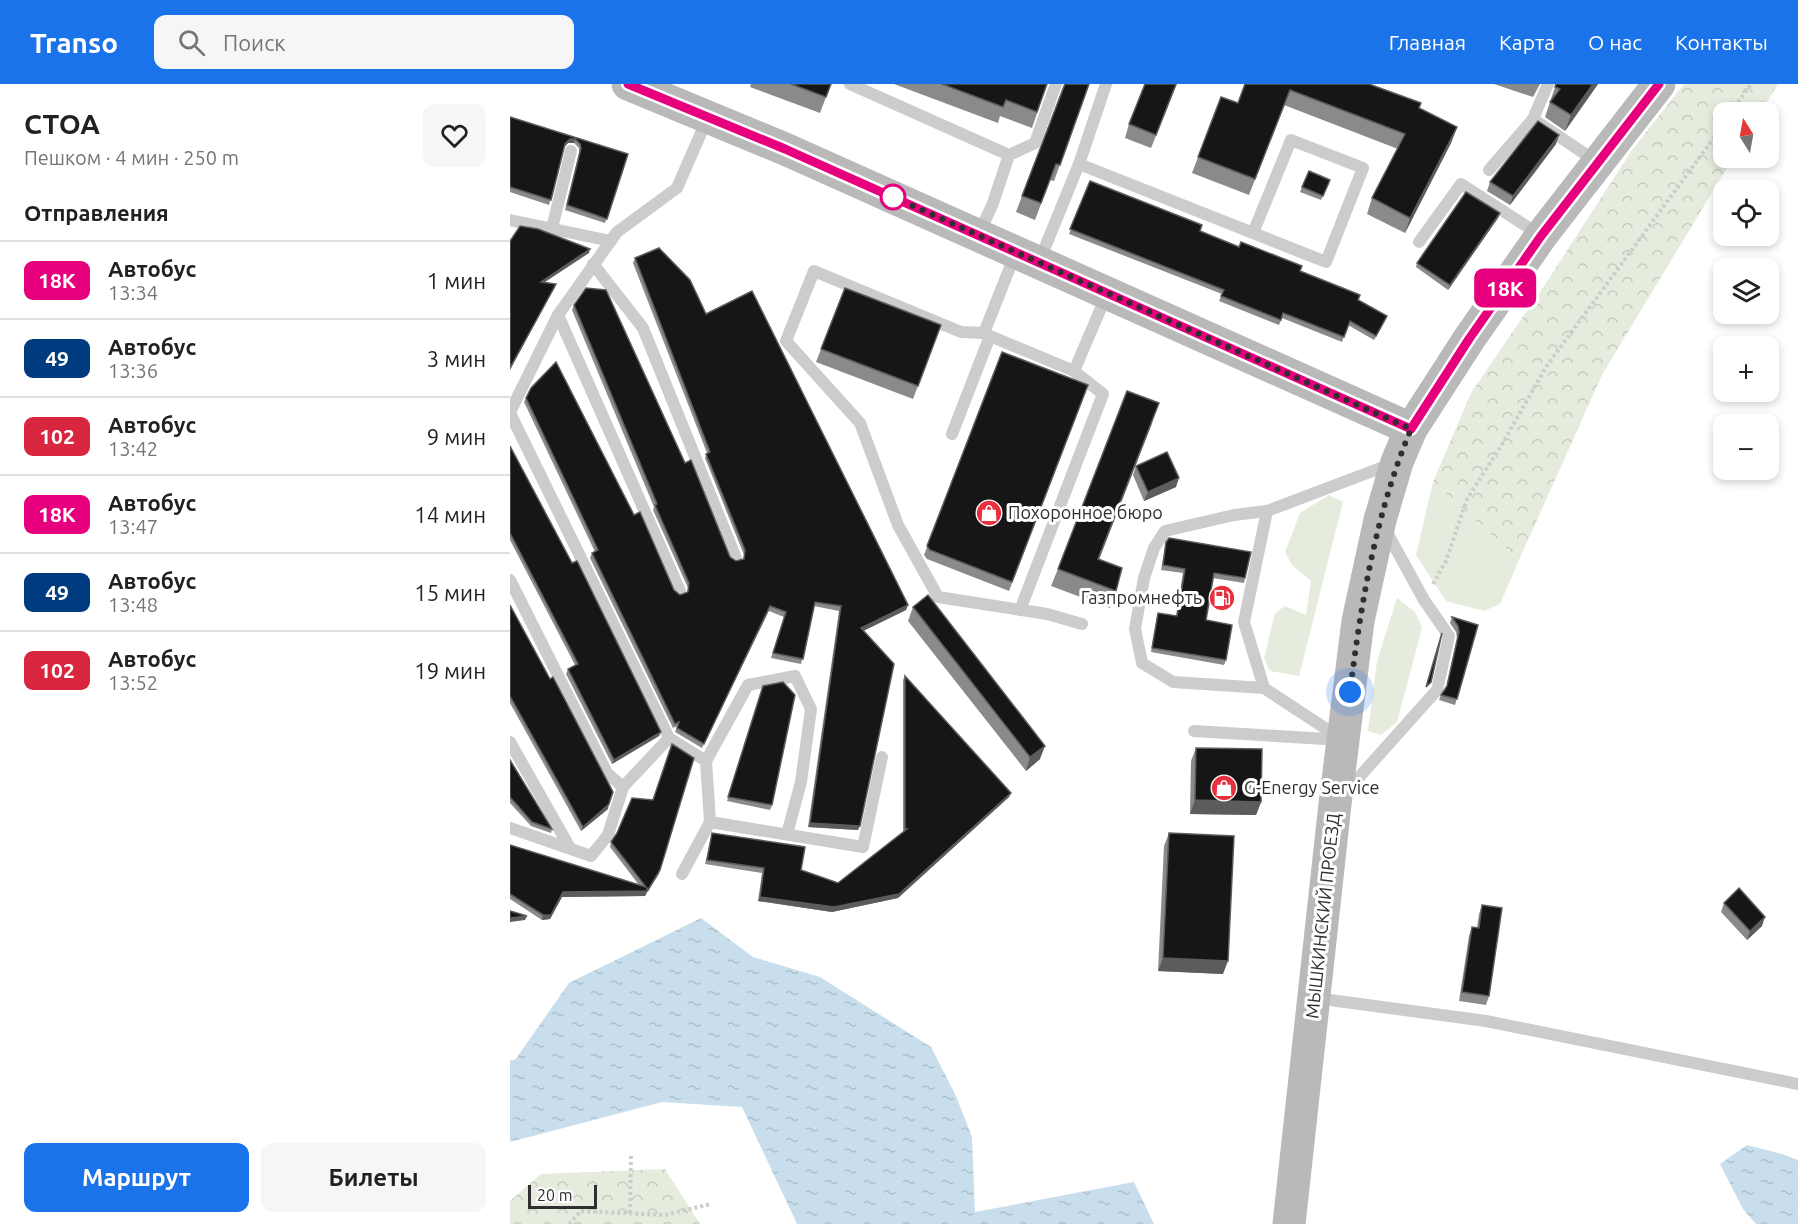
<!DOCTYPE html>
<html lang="ru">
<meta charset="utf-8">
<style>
:root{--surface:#fff;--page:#f6f6f6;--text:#202124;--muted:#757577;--line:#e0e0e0;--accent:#1a73e8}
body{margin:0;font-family:Ubuntu,sans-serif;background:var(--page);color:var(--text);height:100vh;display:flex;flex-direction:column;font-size:22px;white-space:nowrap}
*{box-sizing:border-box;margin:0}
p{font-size:20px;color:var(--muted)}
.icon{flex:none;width:33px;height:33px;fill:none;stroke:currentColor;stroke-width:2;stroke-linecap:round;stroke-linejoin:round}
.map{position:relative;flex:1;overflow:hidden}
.details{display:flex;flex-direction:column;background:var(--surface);width:510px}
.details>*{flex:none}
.badge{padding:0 12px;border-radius:9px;font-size:21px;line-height:39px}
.needle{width:39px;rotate:349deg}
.fabs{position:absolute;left:1203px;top:18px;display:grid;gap:12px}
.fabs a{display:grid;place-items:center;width:66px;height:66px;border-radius:12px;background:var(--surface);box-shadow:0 3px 9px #0003;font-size:30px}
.scale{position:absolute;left:18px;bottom:15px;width:69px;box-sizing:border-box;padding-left:6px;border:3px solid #2f2f2f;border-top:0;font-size:16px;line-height:21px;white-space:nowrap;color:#2f2f2f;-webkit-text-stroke:4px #fff;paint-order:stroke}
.you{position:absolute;width:30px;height:30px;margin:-15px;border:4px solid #fff;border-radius:50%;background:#1a73e8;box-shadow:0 0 0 9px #1a73e833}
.map>.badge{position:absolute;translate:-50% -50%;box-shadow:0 0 0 3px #fff}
h2{padding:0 24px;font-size:22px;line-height:54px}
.round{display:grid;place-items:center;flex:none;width:63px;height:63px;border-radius:12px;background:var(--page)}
.head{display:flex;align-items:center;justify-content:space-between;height:102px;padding:0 24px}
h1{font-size:28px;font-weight:600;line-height:45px}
.primary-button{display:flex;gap:12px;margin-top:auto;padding:12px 24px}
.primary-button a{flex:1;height:69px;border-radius:12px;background:var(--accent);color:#fff;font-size:24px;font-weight:600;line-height:69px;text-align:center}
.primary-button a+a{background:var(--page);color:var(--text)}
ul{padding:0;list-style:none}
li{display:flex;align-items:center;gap:18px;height:78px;padding:0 24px;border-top:2px solid var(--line)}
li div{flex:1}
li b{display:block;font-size:22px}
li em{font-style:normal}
li .badge{min-width:66px;font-weight:700;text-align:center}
header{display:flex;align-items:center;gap:36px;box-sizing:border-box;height:84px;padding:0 30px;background:var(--accent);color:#fff}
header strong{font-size:28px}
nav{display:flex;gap:33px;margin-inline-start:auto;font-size:21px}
.search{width:420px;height:54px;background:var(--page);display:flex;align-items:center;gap:15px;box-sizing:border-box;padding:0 21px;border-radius:12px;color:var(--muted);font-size:22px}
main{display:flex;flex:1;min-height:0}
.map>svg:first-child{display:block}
.grass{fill:#e5ecdd}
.forest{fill:url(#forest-crowns)}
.water{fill:url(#water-ripples)}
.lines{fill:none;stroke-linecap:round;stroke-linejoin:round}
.path{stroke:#ccc;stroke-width:4;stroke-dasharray:3 3;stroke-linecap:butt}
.lane{stroke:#ccc;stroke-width:12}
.secondary{stroke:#b9b9b9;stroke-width:33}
.wall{fill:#8a8a8a}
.shaded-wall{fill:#5c5c5c}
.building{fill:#161616;stroke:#5c5c5c;stroke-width:1.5}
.line-casing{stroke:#fff;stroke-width:14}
.line{stroke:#e6007e;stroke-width:9}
.walk{stroke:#2f2f2f;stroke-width:6;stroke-dasharray:0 10.8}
.stop-dot{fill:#fff;stroke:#e6007e;stroke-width:3}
.labels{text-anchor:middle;stroke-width:6;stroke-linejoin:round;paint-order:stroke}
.poi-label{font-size:18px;fill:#2f2f2f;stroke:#fff;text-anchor:start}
.street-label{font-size:18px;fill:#2f2f2f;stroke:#fff}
</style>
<header>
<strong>Transo</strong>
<div class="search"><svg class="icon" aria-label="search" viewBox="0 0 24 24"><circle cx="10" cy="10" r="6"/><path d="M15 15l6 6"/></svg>Поиск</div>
<nav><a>Главная</a><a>Карта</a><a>О нас</a><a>Контакты</a></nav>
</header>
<main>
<section class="details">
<div class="head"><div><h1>СТОА</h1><p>Пешком · 4 мин · 250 m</p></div><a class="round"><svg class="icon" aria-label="heart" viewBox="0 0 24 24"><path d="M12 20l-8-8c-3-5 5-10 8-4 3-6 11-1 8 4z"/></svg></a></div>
<h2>Отправления</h2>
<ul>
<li><span class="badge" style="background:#e6007e;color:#fff">18К</span><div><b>Автобус</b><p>13:34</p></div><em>1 мин</em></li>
<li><span class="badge" style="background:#003b80;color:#fff">49</span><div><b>Автобус</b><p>13:36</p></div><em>3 мин</em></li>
<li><span class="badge" style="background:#d7263d;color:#fff">102</span><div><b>Автобус</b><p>13:42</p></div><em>9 мин</em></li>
<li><span class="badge" style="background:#e6007e;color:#fff">18К</span><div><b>Автобус</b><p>13:47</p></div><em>14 мин</em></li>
<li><span class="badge" style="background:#003b80;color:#fff">49</span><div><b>Автобус</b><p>13:48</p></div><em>15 мин</em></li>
<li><span class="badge" style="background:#d7263d;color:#fff">102</span><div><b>Автобус</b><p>13:52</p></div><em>19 мин</em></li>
</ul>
<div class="primary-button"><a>Маршрут</a><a>Билеты</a></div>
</section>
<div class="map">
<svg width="1288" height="1140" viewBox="0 0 1288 1140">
<defs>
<pattern id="forest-crowns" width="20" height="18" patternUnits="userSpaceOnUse" patternTransform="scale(1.5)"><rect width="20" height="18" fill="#e5ecdd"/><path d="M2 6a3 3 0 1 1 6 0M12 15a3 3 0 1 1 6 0" fill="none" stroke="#c5cbbe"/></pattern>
<pattern id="water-ripples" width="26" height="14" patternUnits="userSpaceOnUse" patternTransform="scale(1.5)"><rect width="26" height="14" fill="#c9deec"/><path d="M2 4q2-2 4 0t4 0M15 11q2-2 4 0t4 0" fill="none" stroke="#adbfcb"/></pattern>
</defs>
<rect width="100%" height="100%" fill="#fff"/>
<g class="grass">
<path d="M923 398 1009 476 990 520 974 527 936 517 906 471Z"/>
<path d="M819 411 833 418 789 592 760 587 754 574 765 529 775 522 796 531 801 497 782 481 775 468 790 429Z"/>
<path d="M887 514 905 528 912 544 887 638 871 651 858 647 867 577Z"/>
</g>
<g class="forest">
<path d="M1174 0H1268L1251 28H1214V74H1223L1093 289 1009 476 923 398 961 309 1036 199 1122 66Z"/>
<path d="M155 1085 190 1140H0V1117L31 1090Z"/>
</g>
<g class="water">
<path d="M191 834 243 873 310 893 421 963 446 1012 462 1053 465 1128 624 1098 644 1140H287L232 1023 152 1018 0 1058V976H5L59 899Z"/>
<path d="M1237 1061 1272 1070 1288 1076V1140H1246L1233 1125 1210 1080Z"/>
</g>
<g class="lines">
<g class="path">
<path d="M1221 28 1241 0"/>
<path d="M923 500 936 477 957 415 991 362 1036 283 1214 40"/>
<path d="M120 1129 121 1069"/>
<path d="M59 1140 71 1127 155 1131 201 1120"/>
</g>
<g class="lane">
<path d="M340 0 499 71"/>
<path d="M1038 0 1023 35 1087 78"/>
<path d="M569 80 596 0"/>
<path d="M979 86 1023 35"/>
<path d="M0 136 101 157"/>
<path d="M42 144 61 67"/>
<path d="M469 150 483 119 499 71 525 59 546 0"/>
<path d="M909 158 951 100 1030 151"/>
<path d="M529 178 569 80 816 178 853 84 781 56 743 149"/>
<path d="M83 180 133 244 226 474"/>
<path d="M48 231 170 507"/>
<path d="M474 249 451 248 304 187 276 257 350 339 388 441 428 513 537 530 572 540"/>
<path d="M479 252 474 249 506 168"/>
<path d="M0 328 48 231 107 148 167 104 198 33"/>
<path d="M0 329 159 654 196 677 200 738 353 763 372 673"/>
<path d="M442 350 480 252 564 287 597 210"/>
<path d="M0 496 97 689 113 703 98 751 81 772 0 744"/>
<path d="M510 526 593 310 564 287"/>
<path d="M754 604 663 598 632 579 625 545 634 494 644 464 655 447 724 431 757 427"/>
<path d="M684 647 832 656"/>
<path d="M830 654 754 604 734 538 757 427 881 380"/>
<path d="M0 658 60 764"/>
<path d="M196 677 238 601 285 592 301 625 291 698 277 750"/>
<path d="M113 703 159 654"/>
<path d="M834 710 927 606 939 552 914 516 874 443"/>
<path d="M172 790 200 738"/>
<path d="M805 914 976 937 1288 1000"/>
</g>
<g class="secondary">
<path d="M118 0 275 65 901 345"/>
<path d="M779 1140 825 720 848 537 870 436 887 378 901 345 959 255 1031 152 1149 0"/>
</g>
</g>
<g class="wall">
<path d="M241 0H321L310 29 240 3Z"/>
<path d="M384 0H537L522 44 490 32 488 39Z"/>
<path d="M554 0H579L544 97 540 96 525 136 506 128Z"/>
<path d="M667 0 641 64 615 54 619 40Z"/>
<path d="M735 0 909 24 947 43 941 59 895 149 857 130 862 114 888 65 774 21 739 111 682 89 711 13 728 19Z"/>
<path d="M984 0H1030L1023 13Z"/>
<path d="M1046 0H1088L1055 47 1035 33Z"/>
<path d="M0 33 118 70 95 139 55 126 69 69V64L64 59H58L54 64 39 121 0 108Z"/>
<path d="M1046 60 1000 121 977 107 980 98Z"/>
<path d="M799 87 820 96 811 116 790 108Z"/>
<path d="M580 97 690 147 790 187 849 216 877 232 875 237 864 256 838 241 832 258 772 234 769 241 709 217 712 210 559 150Z"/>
<path d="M990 129 988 134 938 206 906 183 907 179Z"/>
<path d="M125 174 196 230 398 521 396 526 353 547 348 746 298 743 329 527 304 522 291 580 261 574 274 533 259 527 192 664 165 648 167 642 163 644 80 474 82 469 85 468 14 318 16 314 124 431 164 506 170 511 177 508 178 504 143 426 144 423 62 226 64 221 175 379 220 473 226 477 233 475 234 471 195 374 197 369 123 179Z"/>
<path d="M335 204 431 241 403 315 306 278Z"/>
<path d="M492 268 578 301 499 507 417 475 414 471Z"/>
<path d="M643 337 589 476 606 507 600 524 541 502 548 485Z"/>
<path d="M0 362 149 652 102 680 56 590 58 585 65 581 0 456Z"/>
<path d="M626 382 666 403 634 417 623 391Z"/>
<path d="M656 458 735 494 734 499 703 494 696 536 716 576 714 581 641 568 647 533 648 529 666 532 673 489 651 486Z"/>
<path d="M0 521 98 725 71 747 0 619Z"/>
<path d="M403 523 530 675 516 687 398 537Z"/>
<path d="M942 533 968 541 945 621 929 616 931 611 936 604 947 554 946 548 940 539Z"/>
<path d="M395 592 501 709 499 713 388 814 322 828 248 817 252 789 195 780 202 749 291 786 328 799 393 748V596Z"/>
<path d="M253 602 262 721 260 726 217 717Z"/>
<path d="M686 664 751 718 746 731 680 730 681 677Z"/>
<path d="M0 676 42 745 41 749 21 742 0 719Z"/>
<path d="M659 749 713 890 648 887 654 762Z"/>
<path d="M101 758 150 786 149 790 135 812 52 813 40 835 32 836 0 815V761L129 801 100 763Z"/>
<path d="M1214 819 1252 842 1237 856 1211 828Z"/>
<path d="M972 821 979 912 976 921 949 917 959 852 962 843 967 844 969 830Z"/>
</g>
<g class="shaded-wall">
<path d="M1083 0H1088L1055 47 1061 31Z"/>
<path d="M947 43 941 59 895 149 900 134Z"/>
<path d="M1049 51 1046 60 1000 121 1003 112Z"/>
<path d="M60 55H65L64 59H58L53 64 55 60Z"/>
<path d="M990 129 988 134 938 206 940 201Z"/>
<path d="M80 165 79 169 29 202 31 198Z"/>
<path d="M46 200 44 204 0 286V284Z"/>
<path d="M669 394 666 403 634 417 638 408Z"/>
<path d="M398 521 396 526 349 549 351 544Z"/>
<path d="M151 648 149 652 102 680 104 676Z"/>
<path d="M535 662 530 675 516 687 520 673Z"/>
<path d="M501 709 499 713 388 814 322 828 248 817 250 813 324 823Z"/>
<path d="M685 716 751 718 746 731 680 730Z"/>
<path d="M99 720 98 725 71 747 73 743Z"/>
<path d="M300 739 350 742 348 746 298 743Z"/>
<path d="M137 807 135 812 52 813 40 835 32 836 33 831 53 808Z"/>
<path d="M17 832 15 836 0 838V834Z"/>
<path d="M1255 833 1252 842 1237 856 1240 847Z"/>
<path d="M653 874 718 877 713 890 648 887Z"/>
</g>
<g class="building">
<path d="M281 0H321L316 13Z"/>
<path d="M432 0H537L527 28 496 16 493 23Z"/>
<path d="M555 0H579L550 81 546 80 531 119 512 112Z"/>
<path d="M635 0H666L646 51 619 40Z"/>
<path d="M735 0H859L911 19 909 24 947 43 900 134 862 114 895 50 780 6 745 95 688 73 711 13 728 19Z"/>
<path d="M1046 0H1083L1061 31 1040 18 1050 5 1045 3Z"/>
<path d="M0 33 118 70 97 135 57 121 71 64 70 60 65 55H60L55 60 41 116 0 103Z"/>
<path d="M1028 37 1049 51 1003 112 980 98Z"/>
<path d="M799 87 820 96 813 112 792 103Z"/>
<path d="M580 97 692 141 690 147 729 163 731 158 792 182 790 187 850 211 848 216 877 232 866 252 840 237 834 253 773 229 771 236 711 212 714 206 560 145Z"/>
<path d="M956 108 990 129 940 201 907 179Z"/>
<path d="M10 142 28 145 80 165 31 198 46 200 0 284V157Z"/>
<path d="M149 164 180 196 196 230 242 207 398 521 351 544 384 580 350 742 300 739 331 522 305 518 293 575 263 569 276 528 260 522 194 660 167 644 169 638 165 640 82 469 88 466 16 314 21 304 46 278 124 431 130 428 164 506 170 511 178 508 179 499 145 421 147 420 64 221 76 204 96 206 175 379 181 376 220 473 226 477 234 475 235 466 196 370 200 368 125 174Z"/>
<path d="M335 204 431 241 408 302 311 265Z"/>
<path d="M492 268 578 301 502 498 420 466 417 462Z"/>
<path d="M617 307 649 319 588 475 612 484 606 507 548 485Z"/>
<path d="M0 362 62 479 67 477 151 648 104 676 58 585 68 580 0 449Z"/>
<path d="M657 368 669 394 638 408 626 382Z"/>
<path d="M659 454 741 468 735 494 704 489 696 536 722 541 716 576 642 564 648 529 667 532 675 485 653 481 656 458Z"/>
<path d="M418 511 535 662 520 673 403 523Z"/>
<path d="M0 521 40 595 43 593 103 708 99 720 73 743 0 612Z"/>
<path d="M942 533 968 541 947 615 931 611 937 602 949 548 948 542Z"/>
<path d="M932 549 921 598 916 603Z"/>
<path d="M395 592 501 709 389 810 324 823 250 813 254 784 197 776 202 749 295 763 291 786 328 799 397 745H395Z"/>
<path d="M273 598 285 611 262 721 218 713 253 602Z"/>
<path d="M162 660 184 674 150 786 138 806 137 804V807L53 808 41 831H33L0 810V761L136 803 101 758 107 749 122 714 143 716Z"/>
<path d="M686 664 752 665 751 718 685 716Z"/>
<path d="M0 676 42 745 22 738 0 713Z"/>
<path d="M659 749 724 752 718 877 653 874Z"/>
<path d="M1229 804 1255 833 1240 847 1214 819Z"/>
<path d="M972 821 992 824 979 912 952 908 962 843 969 844Z"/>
<path d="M0 827 17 832 0 834Z"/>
</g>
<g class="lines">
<g class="line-casing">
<path id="line" d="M118 0 275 65 901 345 959 255 1031 152 1149 0"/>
</g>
<use href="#line" class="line"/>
<path class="walk" d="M383 113 901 345C866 428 851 519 840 608"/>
</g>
<defs>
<g id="shop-disc" transform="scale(1.35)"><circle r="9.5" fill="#e7303d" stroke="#fff"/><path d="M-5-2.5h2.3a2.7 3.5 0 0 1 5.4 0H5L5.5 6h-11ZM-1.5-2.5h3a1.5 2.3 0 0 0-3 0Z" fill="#fff"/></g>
<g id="fuel-disc" transform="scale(1.35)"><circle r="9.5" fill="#e7303d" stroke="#fff"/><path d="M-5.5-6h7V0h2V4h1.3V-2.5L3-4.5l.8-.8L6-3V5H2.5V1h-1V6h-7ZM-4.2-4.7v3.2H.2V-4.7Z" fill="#fff"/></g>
</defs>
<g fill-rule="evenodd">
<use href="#shop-disc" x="479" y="429"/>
<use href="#fuel-disc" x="712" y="514"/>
<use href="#shop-disc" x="714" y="704"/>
</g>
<circle class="stop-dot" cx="383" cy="113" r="12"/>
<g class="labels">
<g class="poi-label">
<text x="498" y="435">Похоронное бюро</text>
<text x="692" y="520" text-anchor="end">Газпромнефть</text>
<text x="734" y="710">G-Energy Service</text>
</g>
<g class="street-label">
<text transform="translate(813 832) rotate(-84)" y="6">МЫШКИНСКИЙ ПРОЕЗД</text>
</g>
</g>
</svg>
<div class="fabs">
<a><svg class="needle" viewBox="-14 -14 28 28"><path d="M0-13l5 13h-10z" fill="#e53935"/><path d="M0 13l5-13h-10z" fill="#757577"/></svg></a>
<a><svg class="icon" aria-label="locate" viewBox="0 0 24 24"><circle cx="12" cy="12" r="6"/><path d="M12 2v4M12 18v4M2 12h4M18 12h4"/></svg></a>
<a><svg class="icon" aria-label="layers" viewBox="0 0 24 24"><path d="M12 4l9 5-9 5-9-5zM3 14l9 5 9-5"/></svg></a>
<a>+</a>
<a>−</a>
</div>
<div class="scale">20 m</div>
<div class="you" style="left:840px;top:608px"></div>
<b class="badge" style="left:995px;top:204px;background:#e6007e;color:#fff">18К</b>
</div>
</main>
